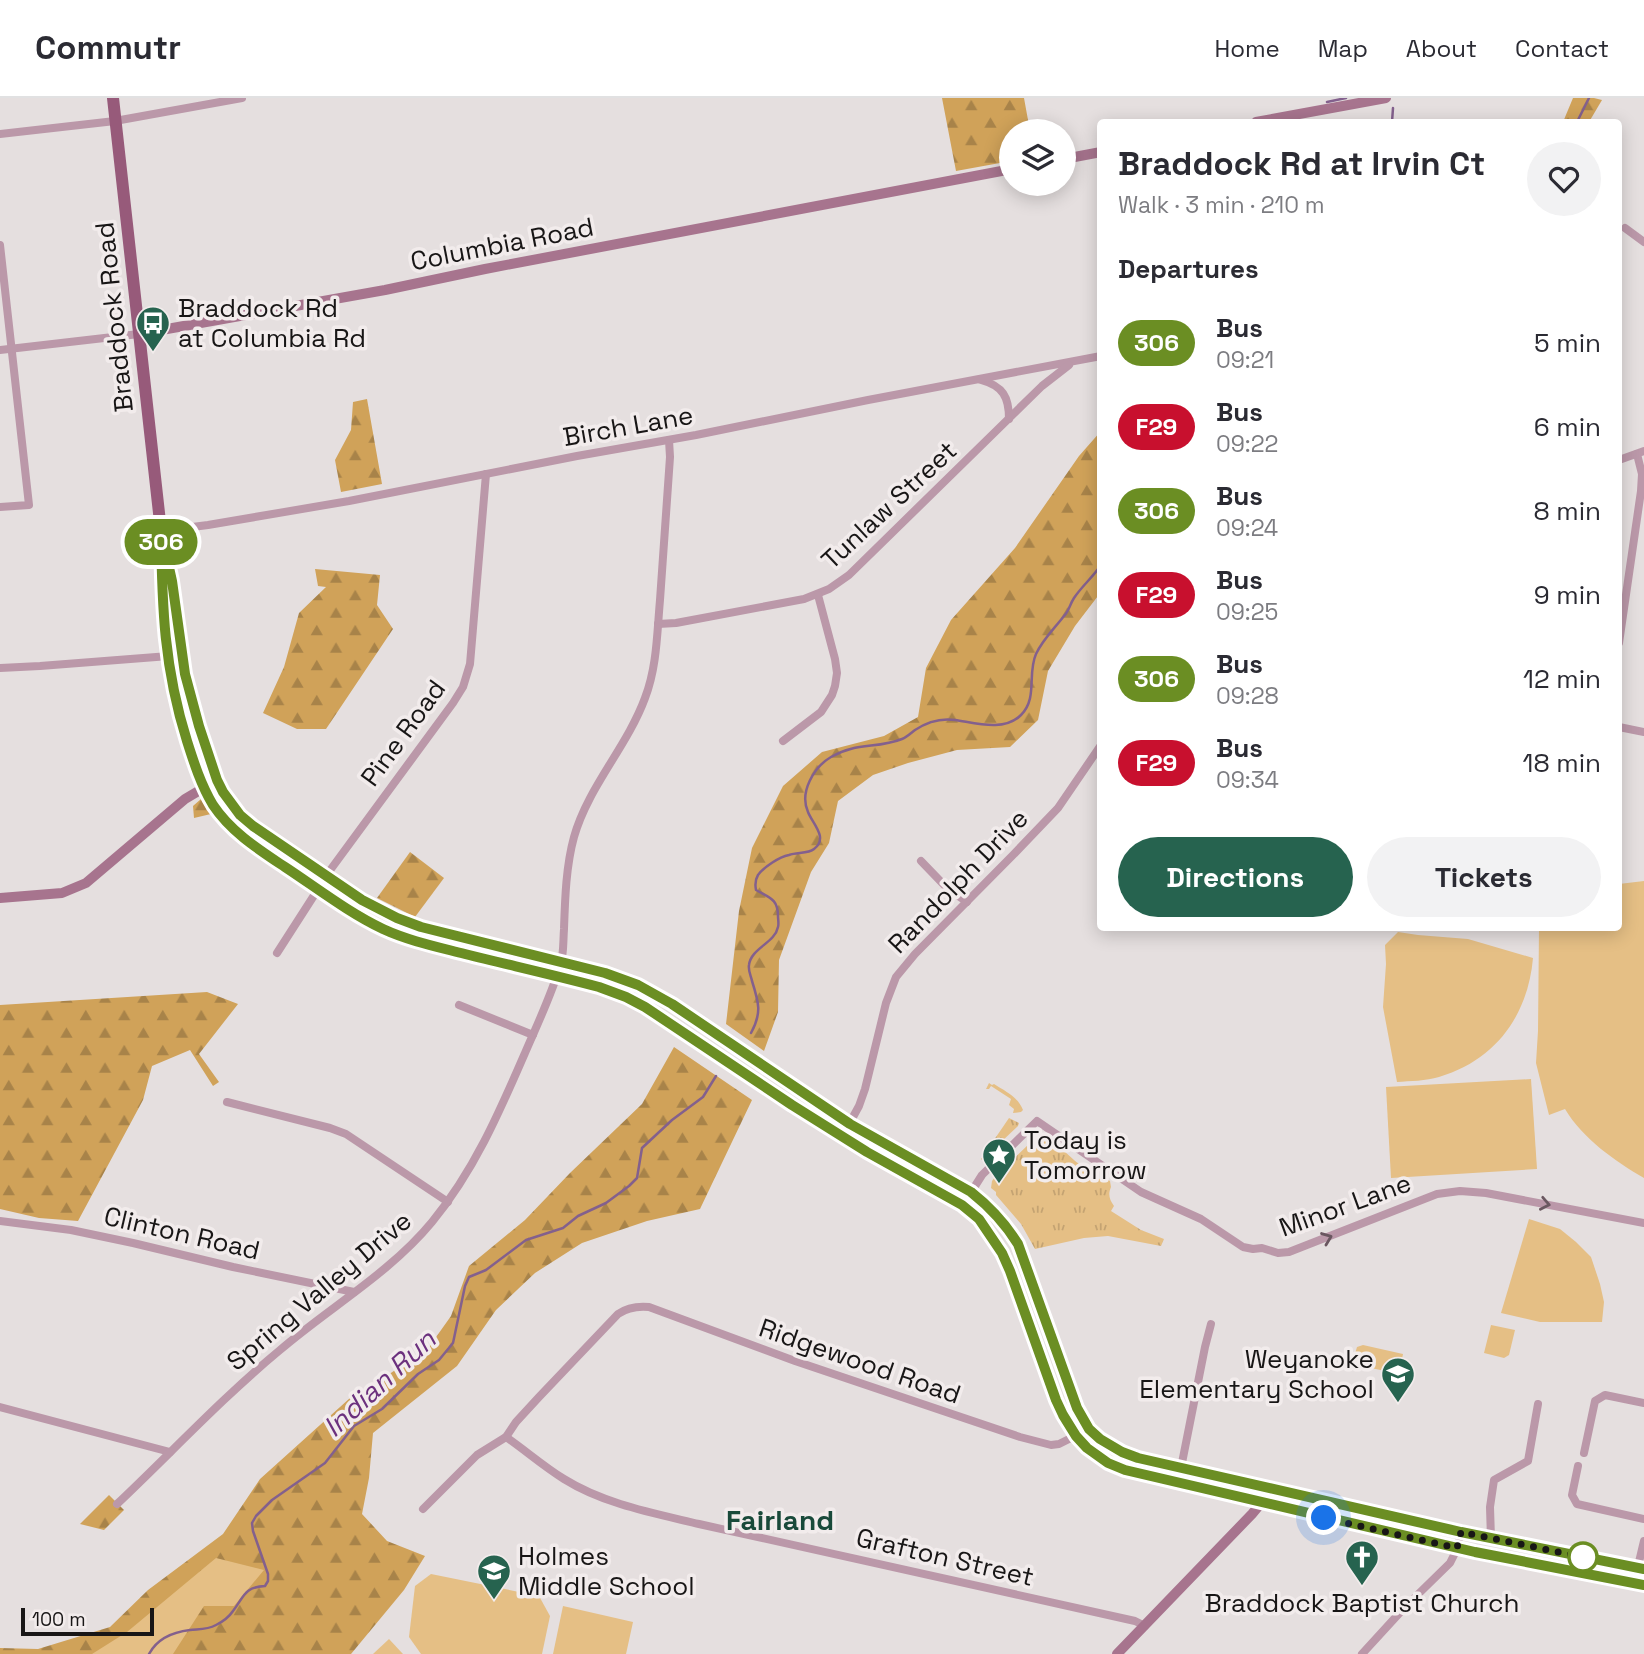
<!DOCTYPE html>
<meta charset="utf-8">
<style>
:root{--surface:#fff;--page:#f2f2f3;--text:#2b2b33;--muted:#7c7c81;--line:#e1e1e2;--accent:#26634f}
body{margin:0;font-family:"Space Grotesk",sans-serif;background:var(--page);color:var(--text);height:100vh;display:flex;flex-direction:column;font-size:26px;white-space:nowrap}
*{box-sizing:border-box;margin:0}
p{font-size:23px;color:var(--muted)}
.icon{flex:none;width:38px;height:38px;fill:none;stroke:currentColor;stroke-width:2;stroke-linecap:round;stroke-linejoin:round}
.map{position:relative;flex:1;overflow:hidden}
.panel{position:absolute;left:1097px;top:21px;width:525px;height:812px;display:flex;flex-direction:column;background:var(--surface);border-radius:7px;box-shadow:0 4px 18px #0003}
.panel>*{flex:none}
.badge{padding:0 14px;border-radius:23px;font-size:24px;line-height:46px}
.tools{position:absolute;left:999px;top:21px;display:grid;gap:14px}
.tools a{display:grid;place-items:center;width:77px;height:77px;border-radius:50%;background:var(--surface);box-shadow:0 4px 18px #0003;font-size:35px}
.scale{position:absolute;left:21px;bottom:18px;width:133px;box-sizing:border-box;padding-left:7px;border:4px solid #181616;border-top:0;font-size:19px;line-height:24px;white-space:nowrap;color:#181616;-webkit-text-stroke:5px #f2ecec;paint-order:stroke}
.you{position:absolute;width:35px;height:35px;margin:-18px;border:5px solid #fff;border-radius:50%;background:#1a73e8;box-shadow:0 0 0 10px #1a73e833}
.map>.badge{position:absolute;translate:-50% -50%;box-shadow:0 0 0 4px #fff}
h2{padding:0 21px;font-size:26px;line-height:63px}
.round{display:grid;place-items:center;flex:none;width:74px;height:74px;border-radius:37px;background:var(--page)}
.overview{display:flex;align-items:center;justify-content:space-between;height:119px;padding:0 21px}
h1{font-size:33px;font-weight:700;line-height:52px}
.button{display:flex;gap:14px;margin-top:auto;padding:14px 21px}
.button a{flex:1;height:80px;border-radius:42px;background:var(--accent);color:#fff;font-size:28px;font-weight:700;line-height:80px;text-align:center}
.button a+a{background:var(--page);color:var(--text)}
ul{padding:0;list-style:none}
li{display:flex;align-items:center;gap:21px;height:84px;padding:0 21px}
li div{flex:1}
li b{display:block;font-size:26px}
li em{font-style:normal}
li .badge{min-width:77px;font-weight:700;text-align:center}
header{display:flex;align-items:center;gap:42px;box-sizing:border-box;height:98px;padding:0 35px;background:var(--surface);border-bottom:2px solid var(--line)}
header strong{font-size:33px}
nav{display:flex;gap:38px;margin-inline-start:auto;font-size:24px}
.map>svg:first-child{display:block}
.grass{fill:url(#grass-tufts)}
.forest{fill:url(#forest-firs)}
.green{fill:#e5bf85}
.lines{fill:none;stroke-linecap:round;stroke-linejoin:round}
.stream{stroke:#83608d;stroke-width:2.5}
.street{stroke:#bb98a9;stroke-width:8}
.secondary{stroke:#a7748e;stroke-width:10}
.primary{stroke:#975a7a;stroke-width:12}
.oneway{stroke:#6a5760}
.line-casing{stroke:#fff;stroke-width:16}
.line{stroke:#6b8e23;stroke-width:10}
.walk{stroke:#181616;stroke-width:7;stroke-dasharray:0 12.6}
.stop-dot{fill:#fff;stroke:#6b8e23;stroke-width:3.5}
.labels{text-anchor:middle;stroke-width:7;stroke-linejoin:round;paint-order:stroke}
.street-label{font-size:26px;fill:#181616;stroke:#f2ecec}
.poi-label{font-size:26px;fill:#181616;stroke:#f2ecec;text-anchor:start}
.water-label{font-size:28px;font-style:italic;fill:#6c317e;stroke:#f2ecec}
.neighbourhood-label{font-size:28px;font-weight:bold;fill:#194a3a;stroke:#f2ecec}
</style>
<header>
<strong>Commutr</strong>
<nav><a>Home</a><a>Map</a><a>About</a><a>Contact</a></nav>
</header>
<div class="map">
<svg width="1644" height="1556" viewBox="0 0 1644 1556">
<defs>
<pattern id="grass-tufts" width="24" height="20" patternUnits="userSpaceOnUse" patternTransform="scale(1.75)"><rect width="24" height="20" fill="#e5bf85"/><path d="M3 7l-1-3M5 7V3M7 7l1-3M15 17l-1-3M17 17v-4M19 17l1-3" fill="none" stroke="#c4a372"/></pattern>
<pattern id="forest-firs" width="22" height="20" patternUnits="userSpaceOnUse" patternTransform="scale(1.75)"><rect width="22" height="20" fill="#d0a259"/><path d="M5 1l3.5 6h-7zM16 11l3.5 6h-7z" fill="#a88349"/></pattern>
</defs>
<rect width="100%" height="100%" fill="#e5dfdf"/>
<g class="grass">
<path d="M989 985 992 987 994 986C1005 993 1018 999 1023 1012L1021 1014 1013 1015 1014 1011 1009 1007 1011 1001 991 988 989 991H986Z"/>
<path d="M1009 1020 1019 1025 1018 1028 982 1062 981 1061Z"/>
<path d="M1039 1041C1053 1041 1064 1053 1074 1062 1080 1068 1088 1070 1095 1073L1093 1077 1103 1083 1105 1080 1110 1083 1111 1089C1108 1096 1109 1101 1114 1108L1111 1113 1141 1132 1164 1141 1161 1148 1108 1138 1084 1140 1035 1151 1021 1126 996 1097V1094L991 1090 992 1083 995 1079 1030 1045Z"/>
</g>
<g class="forest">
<path d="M942 0H1024L1030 33H1012L1011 63 956 73Z"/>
<path d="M1573 0H1594L1602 2 1589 24H1563Z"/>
<path d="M367 301 382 386 341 394 335 362 351 332 353 304Z"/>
<path d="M1101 333V494L1075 528 1048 573 1038 622 1010 649 957 652 908 665 873 677 838 703 829 745 811 774 779 862 778 914 764 953 726 926 739 813 752 750 783 688 822 654 884 638 918 619 926 570 951 522 1015 450 1079 358Z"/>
<path d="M315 471 380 477 377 507 393 531 326 631H297L263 615 284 569 299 515 326 489 318 488Z"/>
<path d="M201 701 211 716 194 720 193 708Z"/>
<path d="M410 754 444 780 415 819 377 800Z"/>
<path d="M207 894 238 906 199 956 219 984 213 988 190 952 152 968 143 1002 78 1123 39 1120 0 1111V907Z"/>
<path d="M674 949 752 1002 700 1111 647 1123 582 1145 535 1175 496 1212 457 1268 373 1335 369 1380 362 1416 387 1443 425 1458 404 1492 351 1556H0V1550L38 1551 110 1529 148 1492 223 1436 260 1381 350 1300 385 1279 429 1249 451 1218 469 1168 525 1122 570 1075 642 1006Z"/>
<path d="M109 1397 124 1412 104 1432 80 1426Z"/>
</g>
<g class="green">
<path d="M1644 783V1080C1615 1063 1583 1041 1565 1011L1549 1017 1536 965 1538 933 1539 830H1619V786Z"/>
<path d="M1398 834 1418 837 1468 841 1533 860C1528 917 1496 962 1439 979 1426 983 1410 983 1397 984L1383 909 1386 866 1385 847Z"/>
<path d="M1531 981 1537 1071 1391 1080 1386 989Z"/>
<path d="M1529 1121 1560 1131 1576 1144 1591 1159 1600 1186 1604 1204 1602 1224H1540L1501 1215Z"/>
<path d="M1491 1227 1515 1232 1509 1257 1504 1260 1484 1255Z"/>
<path d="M1363 1247 1403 1256 1401 1266 1390 1274 1352 1266 1357 1249Z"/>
<path d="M216 1460 264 1472 234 1508H204L173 1556H92L127 1534Z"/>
<path d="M431 1476 539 1498 550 1518 542 1556H421L409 1539 415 1488Z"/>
<path d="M563 1508 633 1524 626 1556H553Z"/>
<path d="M389 1541 403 1556H373Z"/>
</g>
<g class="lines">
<g class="stream">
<path d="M1327 4 1346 0"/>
<path d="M1392 24 1393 10"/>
<path d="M1577 24 1589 0"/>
<path d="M751 935C762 915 759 905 752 883 751 878 748 873 749 867 751 850 775 845 778 829 779 827 778 821 778 818 778 801 770 800 756 792 755 787 755 782 758 777 764 769 779 759 789 757 797 754 808 756 814 751 829 740 812 725 808 714 799 694 814 669 831 659 856 644 877 651 902 641 907 639 911 635 915 632 927 624 941 620 955 622 976 625 1004 634 1021 617 1038 600 1027 576 1036 556 1043 541 1054 531 1064 518 1069 513 1070 506 1074 500 1082 488 1093 479 1101 467"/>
<path d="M149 1556C157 1541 173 1534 190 1532 199 1531 207 1532 216 1527 222 1524 229 1519 233 1513 244 1499 244 1489 265 1488L268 1483V1476L253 1433 252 1425 256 1418 272 1402 325 1365 354 1328 382 1311 418 1276 439 1262 453 1245 465 1188 469 1179 486 1172 526 1142 563 1130 578 1118 606 1105 629 1088 637 1080 642 1050 672 1022 703 999 716 978"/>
</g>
<g class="street">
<path d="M0 36 115 23 242 0"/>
<path d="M1625 130 1644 144"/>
<path d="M0 147 29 407 0 409"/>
<path d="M0 252 139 236"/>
<path d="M981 282C1003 288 1009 299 1009 321"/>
<path d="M1619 362 1644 353"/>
<path d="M161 433 208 427 349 403 577 358 696 337 868 302 1101 258"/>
<path d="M658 526 676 525 804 501 829 491 849 477 1042 288 1069 267"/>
<path d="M1619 545 1641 393 1642 376 1637 356"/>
<path d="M0 570 40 568 182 557"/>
<path d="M1619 629 1644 634"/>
<path d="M783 643 821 614 832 597 835 588 837 575 835 561 818 497"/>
<path d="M921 763 947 790 967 804"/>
<path d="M277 855 331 771 453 605 463 589 470 566 486 376"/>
<path d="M459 907 533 937"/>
<path d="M227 1004 330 1030 346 1036 448 1104"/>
<path d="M842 1039 859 1008 865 991 886 905 896 879 915 856 1013 757 1058 710 1101 647"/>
<path d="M963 1107 982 1077 1037 1023 1141 1094 1201 1121 1243 1149 1253 1151 1262 1150 1278 1155 1289 1154 1437 1096 1460 1093 1486 1095 1644 1125"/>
<path d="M0 1123 71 1132 133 1145 233 1169 354 1194"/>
<path d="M0 1309 170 1354"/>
<path d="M506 1339C525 1352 543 1368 564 1381 604 1406 653 1415 699 1426L1135 1523 1145 1528"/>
<path d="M1584 1355 1595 1303 1605 1297 1644 1305"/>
<path d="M1578 1368 1572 1397 1577 1406 1644 1421"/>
<path d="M1178 1385 1205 1249 1211 1226"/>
<path d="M117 1406C171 1355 222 1300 280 1252 330 1209 390 1175 432 1124 474 1073 499 1015 525 955 537 927 551 898 560 868 564 857 563 844 564 831 565 801 566 768 574 739 588 689 627 649 645 600 657 569 657 535 660 502 663 454 667 407 670 359L669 342"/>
<path d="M423 1411 477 1357 506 1339 516 1324 539 1299 618 1216C628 1209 638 1208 649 1209L795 1263 1020 1339 1051 1347 1059 1346 1089 1331"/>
<path d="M1491 1441 1490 1409 1494 1382 1528 1363 1538 1306"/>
<path d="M1634 1485 1644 1443"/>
<path d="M1362 1556 1405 1509 1450 1465 1455 1455 1461 1434"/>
</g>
<g class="secondary">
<path d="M1256 24 1386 0"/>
<path d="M1064 61 1101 54"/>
<path d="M139 236 385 192 485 171 1012 71"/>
<path d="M0 800 62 795 86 785 185 701 217 682"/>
<path d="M1117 1556 1252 1416 1272 1392"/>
</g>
<g class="primary">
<path d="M113 0 161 433 163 523 167 558 172 587 180 621 204 689 214 707 232 731 248 744 318 791 363 820 384 832 427 846 599 889 626 899 645 909 792 1007 851 1045 963 1107 979 1121 991 1137 1002 1155 1063 1317C1083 1351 1104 1366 1141 1377L1457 1450 1644 1487"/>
<path d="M167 461C176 500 178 539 185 578 190 601 197 624 205 646 217 682 223 702 253 728L362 802 382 813 421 829 605 875 638 887 672 906 850 1026 971 1094C990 1109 1006 1125 1018 1146L1077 1310 1089 1331 1099 1341 1122 1354 1138 1360 1461 1434 1644 1472"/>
</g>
</g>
<defs><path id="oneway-chevron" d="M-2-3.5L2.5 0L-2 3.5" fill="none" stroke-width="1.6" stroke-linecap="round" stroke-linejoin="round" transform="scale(1.75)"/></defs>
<g class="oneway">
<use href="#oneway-chevron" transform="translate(1545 1106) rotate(11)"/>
<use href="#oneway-chevron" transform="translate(1327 1140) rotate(-21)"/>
</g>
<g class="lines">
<g class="line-casing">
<path id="line" d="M1644 1471 1461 1434 1138 1360 1122 1354 1100 1341 1089 1331 1077 1310 1018 1146C1005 1125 990 1109 971 1094L850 1026 672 906 638 887 605 875 421 829 397 820 362 802 253 728 240 717 223 694 217 682 199 628 185 576 172 483 161 433C162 509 164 570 187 643 194 665 201 687 213 707 231 734 258 751 285 769 317 790 349 815 383 831 409 843 438 849 465 856 509 867 554 877 599 889L626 899 645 909 792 1007 867 1054 962 1107 979 1121 1002 1155 1010 1173 1056 1302 1063 1317 1076 1338 1087 1350 1108 1365 1125 1372 1475 1454 1644 1487"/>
</g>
<use href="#line" class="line"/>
<path class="walk" d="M1324 1420 1457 1450 1461 1434 1583 1459"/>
</g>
<defs>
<g id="bus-pin" transform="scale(1.75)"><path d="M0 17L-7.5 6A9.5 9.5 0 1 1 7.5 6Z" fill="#26634f" stroke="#f2ecec"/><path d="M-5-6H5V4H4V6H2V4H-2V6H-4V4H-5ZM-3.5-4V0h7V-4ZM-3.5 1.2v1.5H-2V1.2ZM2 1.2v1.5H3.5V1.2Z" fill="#fff"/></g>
<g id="sight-pin" transform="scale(1.75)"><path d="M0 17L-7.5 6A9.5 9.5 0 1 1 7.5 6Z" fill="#26634f" stroke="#f2ecec"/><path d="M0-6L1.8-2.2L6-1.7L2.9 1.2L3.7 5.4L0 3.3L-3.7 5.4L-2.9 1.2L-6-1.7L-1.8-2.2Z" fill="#fff"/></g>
<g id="school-pin" transform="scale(1.75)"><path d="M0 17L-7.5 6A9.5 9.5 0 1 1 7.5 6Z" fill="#26634f" stroke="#f2ecec"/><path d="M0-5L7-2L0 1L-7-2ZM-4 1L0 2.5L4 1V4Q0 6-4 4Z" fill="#fff"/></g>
<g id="church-pin" transform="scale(1.75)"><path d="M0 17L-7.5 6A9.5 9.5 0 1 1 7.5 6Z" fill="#26634f" stroke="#f2ecec"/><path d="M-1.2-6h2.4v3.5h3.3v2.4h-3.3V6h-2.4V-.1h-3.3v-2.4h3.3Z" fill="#fff"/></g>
</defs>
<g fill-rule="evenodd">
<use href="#bus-pin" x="153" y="225"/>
<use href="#sight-pin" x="999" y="1057"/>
<use href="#school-pin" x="1398" y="1276"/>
<use href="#church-pin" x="1362" y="1459"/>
<use href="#school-pin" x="494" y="1473"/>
</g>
<circle class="stop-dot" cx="1583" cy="1459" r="14"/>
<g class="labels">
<g class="street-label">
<text transform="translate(502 146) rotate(-11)" y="9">Columbia Road</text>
<text transform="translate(114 219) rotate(-96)" y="9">Braddock Road</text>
<text transform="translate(628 328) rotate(-10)" y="9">Birch Lane</text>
<text transform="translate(889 407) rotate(-43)" y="9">Tunlaw Street</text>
<text transform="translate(403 635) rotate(-54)" y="9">Pine Road</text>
<text transform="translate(958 783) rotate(-46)" y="9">Randolph Drive</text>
<text transform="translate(1345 1107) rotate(-20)" y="9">Minor Lane</text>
<text transform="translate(182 1135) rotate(13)" y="9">Clinton Road</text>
<text transform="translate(319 1193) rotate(-40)" y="9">Spring Valley Drive</text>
<text transform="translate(860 1263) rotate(19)" y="9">Ridgewood Road</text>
<text transform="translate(945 1459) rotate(13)" y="9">Grafton Street</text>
</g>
<g class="poi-label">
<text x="178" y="219">Braddock Rd<tspan x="178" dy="30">at Columbia Rd</tspan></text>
<text x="1024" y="1051">Today is<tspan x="1024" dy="30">Tomorrow</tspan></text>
<text x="1374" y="1270" text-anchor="end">Weyanoke<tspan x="1374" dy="30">Elementary School</tspan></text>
<text x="518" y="1467">Holmes<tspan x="518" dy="30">Middle School</tspan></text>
<text x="1362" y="1514" text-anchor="middle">Braddock Baptist Church</text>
</g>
<g class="water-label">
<text transform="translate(379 1285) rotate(-43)" y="10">Indian Run</text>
</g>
<g class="neighbourhood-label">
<text x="780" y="1432">Fairland</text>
</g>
</g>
</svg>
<div class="tools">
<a><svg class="icon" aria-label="layers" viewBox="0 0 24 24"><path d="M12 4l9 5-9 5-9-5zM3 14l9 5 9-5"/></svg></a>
</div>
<div class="scale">100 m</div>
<div class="you" style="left:1324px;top:1420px"></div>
<b class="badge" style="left:161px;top:444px;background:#6b8e23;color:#fff">306</b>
<section class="panel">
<div class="overview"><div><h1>Braddock Rd at Irvin Ct</h1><p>Walk · 3 min · 210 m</p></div><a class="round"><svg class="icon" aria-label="heart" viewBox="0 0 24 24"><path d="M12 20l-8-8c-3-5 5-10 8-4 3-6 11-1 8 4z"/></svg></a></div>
<h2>Departures</h2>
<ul>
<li><span class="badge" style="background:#6b8e23;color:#fff">306</span><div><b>Bus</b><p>09:21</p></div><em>5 min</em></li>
<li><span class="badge" style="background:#c8102e;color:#fff">F29</span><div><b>Bus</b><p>09:22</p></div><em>6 min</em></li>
<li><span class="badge" style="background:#6b8e23;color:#fff">306</span><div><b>Bus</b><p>09:24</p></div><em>8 min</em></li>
<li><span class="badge" style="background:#c8102e;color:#fff">F29</span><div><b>Bus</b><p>09:25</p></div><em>9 min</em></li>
<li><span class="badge" style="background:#6b8e23;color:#fff">306</span><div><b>Bus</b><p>09:28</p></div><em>12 min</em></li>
<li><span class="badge" style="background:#c8102e;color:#fff">F29</span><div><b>Bus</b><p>09:34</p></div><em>18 min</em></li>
</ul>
<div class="button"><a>Directions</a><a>Tickets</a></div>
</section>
</div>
